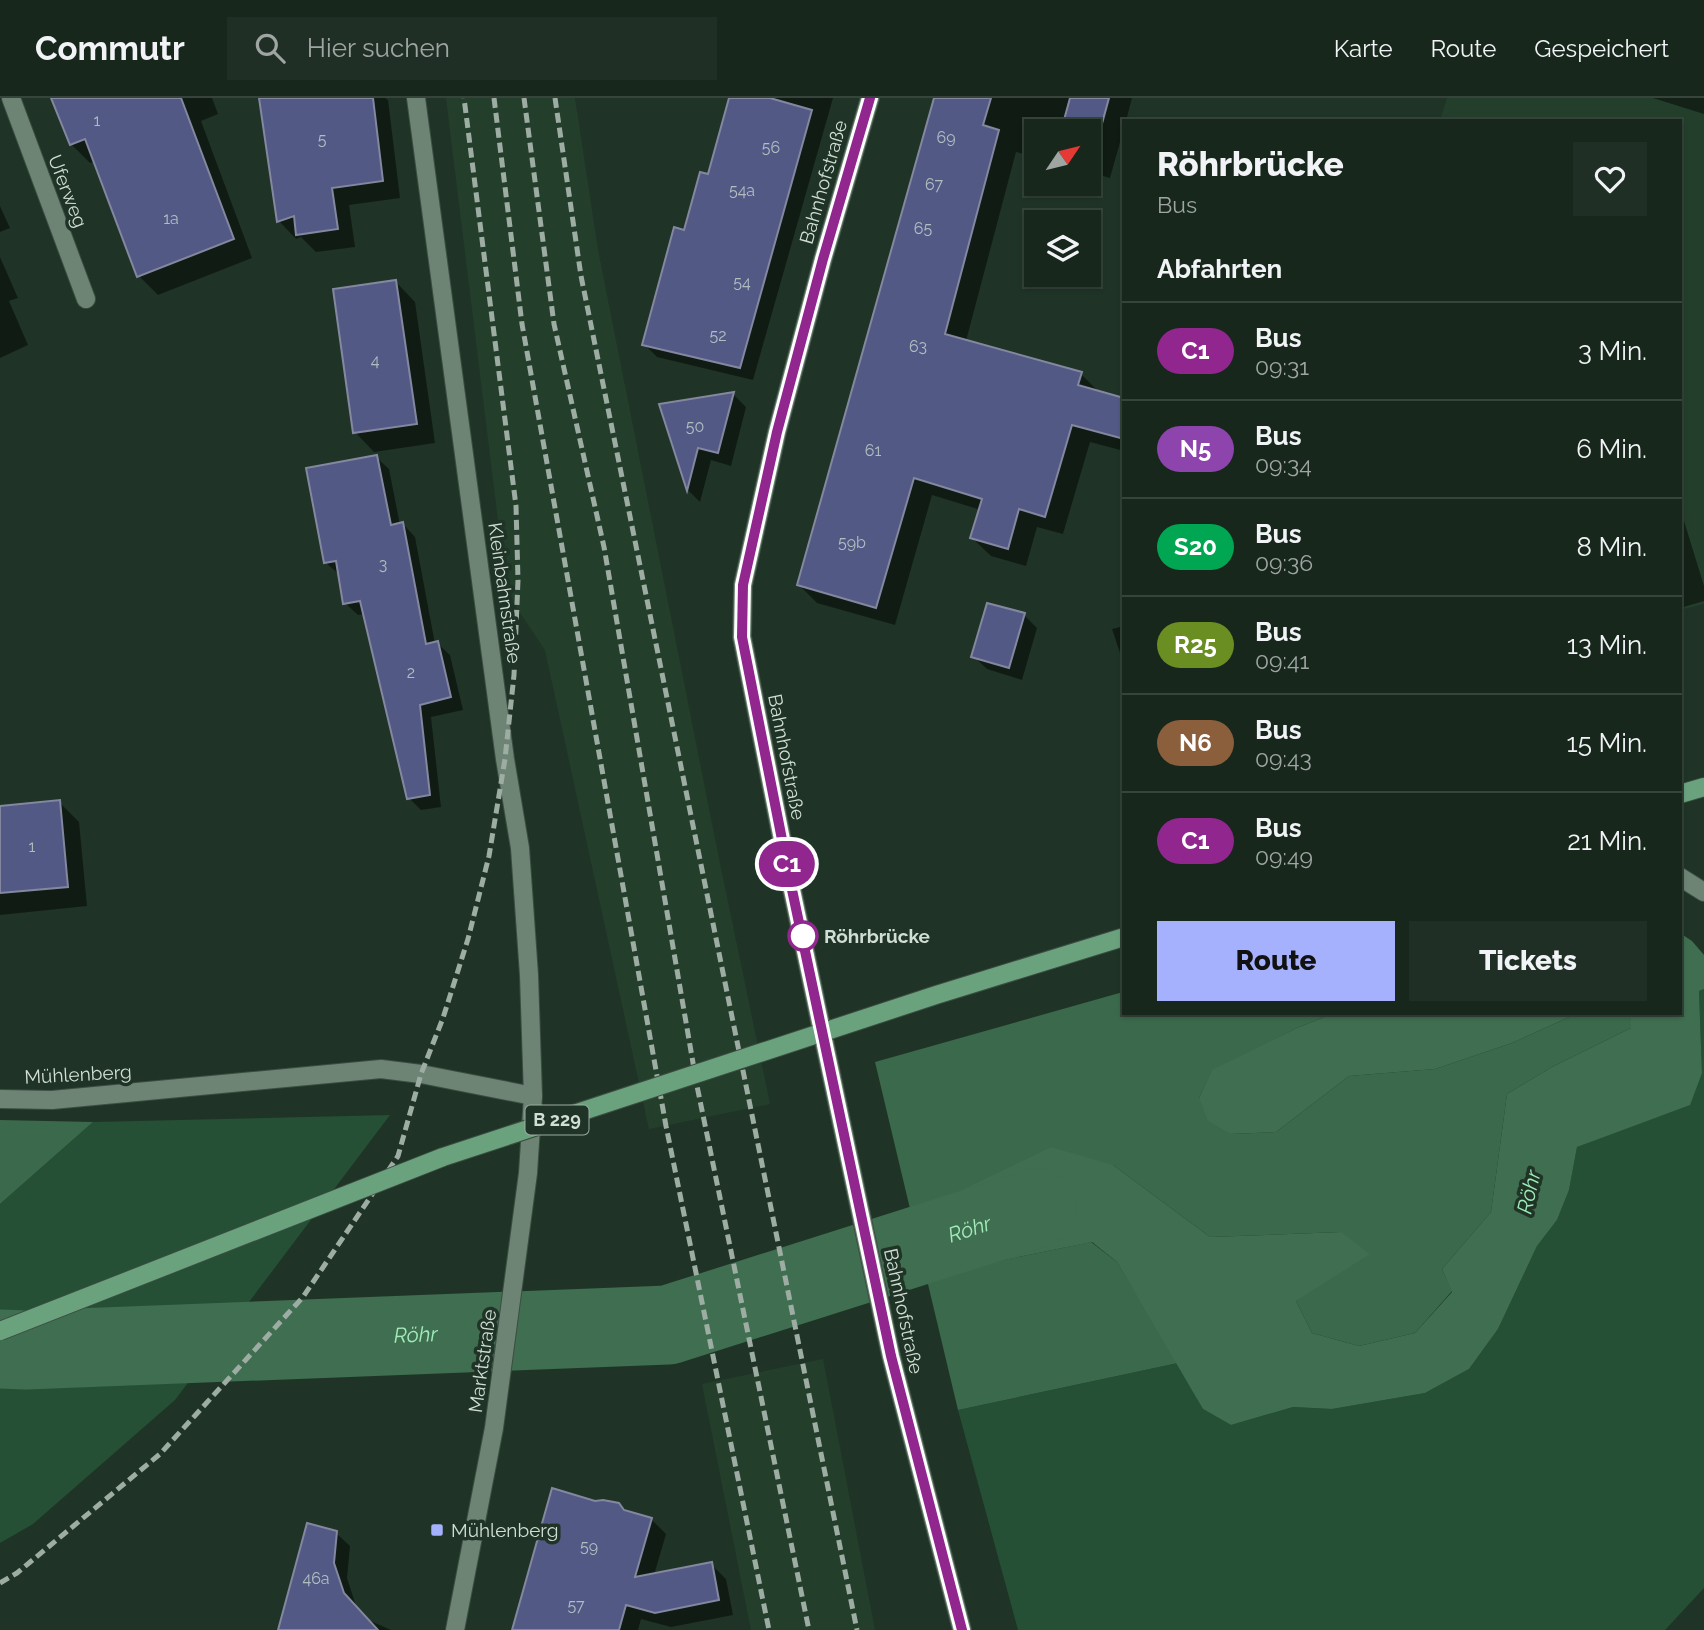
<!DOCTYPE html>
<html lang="de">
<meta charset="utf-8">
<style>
:root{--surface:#17271c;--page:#202f25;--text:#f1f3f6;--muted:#9ea5a3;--line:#36443b;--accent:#a5b1fc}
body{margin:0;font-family:Raleway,sans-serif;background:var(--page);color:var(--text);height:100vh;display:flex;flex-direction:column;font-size:26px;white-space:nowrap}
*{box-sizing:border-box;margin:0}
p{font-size:23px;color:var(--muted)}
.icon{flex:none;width:38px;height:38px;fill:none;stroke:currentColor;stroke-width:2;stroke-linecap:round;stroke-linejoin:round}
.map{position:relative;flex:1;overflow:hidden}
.drawer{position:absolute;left:1122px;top:21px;width:560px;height:896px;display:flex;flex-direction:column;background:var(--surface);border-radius:0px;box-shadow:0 2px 5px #0004,0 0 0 2px var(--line)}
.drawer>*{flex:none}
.badge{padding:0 14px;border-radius:23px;font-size:24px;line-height:46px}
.needle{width:46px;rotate:55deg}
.fabs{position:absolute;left:1024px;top:21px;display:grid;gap:14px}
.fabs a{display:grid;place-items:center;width:77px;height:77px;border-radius:0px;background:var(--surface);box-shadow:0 2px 5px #0004,0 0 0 2px var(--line);font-size:35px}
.map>.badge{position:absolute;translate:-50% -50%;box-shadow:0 0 0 4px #fff}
h2{padding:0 35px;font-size:26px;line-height:63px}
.round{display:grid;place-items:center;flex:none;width:74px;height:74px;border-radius:0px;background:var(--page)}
.overview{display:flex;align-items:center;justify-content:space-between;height:119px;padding:0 35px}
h1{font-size:33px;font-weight:800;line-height:52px}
.cta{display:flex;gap:14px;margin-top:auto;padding:14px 35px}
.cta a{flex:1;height:80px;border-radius:0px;background:var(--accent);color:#111;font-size:28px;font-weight:800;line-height:80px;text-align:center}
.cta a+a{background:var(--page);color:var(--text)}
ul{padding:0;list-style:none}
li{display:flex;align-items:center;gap:21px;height:98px;padding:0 35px;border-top:2px solid var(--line)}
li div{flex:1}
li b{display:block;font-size:26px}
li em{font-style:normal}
li .badge{min-width:77px;font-weight:700;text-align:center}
header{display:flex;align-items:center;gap:42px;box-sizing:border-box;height:98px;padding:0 35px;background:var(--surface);border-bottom:2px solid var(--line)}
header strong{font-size:33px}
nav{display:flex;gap:38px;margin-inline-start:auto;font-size:24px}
.search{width:490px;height:63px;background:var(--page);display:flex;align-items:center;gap:18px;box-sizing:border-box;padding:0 24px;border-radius:0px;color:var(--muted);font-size:26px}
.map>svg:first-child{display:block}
.built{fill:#243e2c}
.green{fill:#255035}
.forest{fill:#3b694b}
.water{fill:#3f6e50}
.pier{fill:#1f3426}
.shadow{fill:#0007}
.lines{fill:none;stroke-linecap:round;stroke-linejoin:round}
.river{stroke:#3f6e50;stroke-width:79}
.building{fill:#535985;stroke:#83879f;stroke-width:2}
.street-casing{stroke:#3c4e42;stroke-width:20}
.secondary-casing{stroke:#3c4e42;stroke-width:20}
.primary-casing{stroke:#3c4e42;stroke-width:20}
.street{stroke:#6d8474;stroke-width:18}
.secondary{stroke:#6d8474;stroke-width:18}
.primary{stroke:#6ba27e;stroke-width:18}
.rail{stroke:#9eada3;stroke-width:5;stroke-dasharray:10 5;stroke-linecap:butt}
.primary-bridge-casing{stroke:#3c4e42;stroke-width:20;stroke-linecap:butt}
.primary-bridge{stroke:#6ba27e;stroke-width:18}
.line-casing{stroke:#fff;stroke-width:16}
.line{stroke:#91268f;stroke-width:10}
.stop-dot{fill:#fff;stroke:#91268f;stroke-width:3.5}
.poi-dot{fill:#a5b1fc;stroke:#1f3426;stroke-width:2.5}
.labels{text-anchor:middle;stroke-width:7;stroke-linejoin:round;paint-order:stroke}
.number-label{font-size:16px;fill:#b2bdc1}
.shield{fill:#1f3426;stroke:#9caba0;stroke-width:2}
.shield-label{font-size:18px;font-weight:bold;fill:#d1ded5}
.street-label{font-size:19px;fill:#d1ded5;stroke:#1f3426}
.stop-label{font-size:19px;font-weight:bold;fill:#d1ded5;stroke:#1f3426;text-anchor:start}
.poi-label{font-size:19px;fill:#d1ded5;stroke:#1f3426;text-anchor:start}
.water-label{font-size:21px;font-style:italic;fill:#a2ecba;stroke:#1f3426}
</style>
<header>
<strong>Commutr</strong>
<div class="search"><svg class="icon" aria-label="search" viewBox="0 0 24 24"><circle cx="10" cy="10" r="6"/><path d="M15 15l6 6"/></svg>Hier suchen</div>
<nav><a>Karte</a><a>Route</a><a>Gespeichert</a></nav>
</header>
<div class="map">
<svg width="1704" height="1532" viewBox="0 0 1704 1532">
<rect width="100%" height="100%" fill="#1f3426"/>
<g class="built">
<path d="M446 0H575L598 152 718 756 770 1006 649 1031 545 552 507 495Z"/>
<path d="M1447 0H1704V506L1680 512V23H1440Z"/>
<path d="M823 1261 875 1532H751L702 1286Z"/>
</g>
<g class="green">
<path d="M1704 891V1490L1665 1532H1018L958 1312 1178 1265 1203 1311 1231 1327 1293 1309 1332 1311 1425 1295 1469 1271 1498 1231 1537 1148 1557 1122 1569 1092 1577 1049 1617 1033 1702 975 1699 893Z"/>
<path d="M390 1017 175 1302 33 1426 0 1445V1106L93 1024Z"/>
</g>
<g class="forest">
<path d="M1123 894 1124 915H1334L1297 930 1212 973 1199 1000 1231 1036 1276 1034 1349 978 1435 971 1512 945 1578 915H1631V930L1552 969 1507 996 1491 1114 1442 1171 1452 1193 1415 1235 1359 1248 1312 1235 1296 1203 1341 1134 1210 1139 1113 1067 936 1176 1091 1144 1117 1164 1178 1265 958 1312 875 964Z"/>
<path d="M0 1022 93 1024 0 1106Z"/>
</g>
<g class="water">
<path d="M1704 806V891L1699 893 1702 975 1690 1007 1577 1049 1569 1092 1557 1122 1537 1148 1498 1231 1469 1271 1425 1295 1332 1311 1293 1309 1231 1327 1203 1311 1117 1164 1092 1144 936 1176 929 1108 1051 1049 1113 1067 1210 1139 1341 1134 1370 1156 1296 1203 1312 1235 1359 1248 1415 1235 1452 1194 1442 1171 1491 1114 1507 996 1552 969 1631 930V915H1680V827Z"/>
<path d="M1334 915H1578L1512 945 1435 971 1349 978 1276 1034 1231 1036 1208 1023 1199 1000 1212 972 1297 930Z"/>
</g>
<path class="pier" d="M1704 803V857L1692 843 1680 835V822Z"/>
<g class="shadow">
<path d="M53 0H212L218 16 201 23 252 160 158 197 139 178 95 63 90 65 71 46Z"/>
<path d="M261 0H385L388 2 400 100 349 107 355 149 316 154 301 139 296 141 279 123Z"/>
<path d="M731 0H833L753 282 657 259 644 246 685 134 709 78Z"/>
<path d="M936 0H1132L1126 23H1124V30L1110 80 1088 74V33H1036V59L1016 54 966 243 1081 276 1100 295 1124 301V353L1090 344 1063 436 1037 429 1026 468 991 458 972 440 981 412 932 397 895 527 817 505 799 487Z"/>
<path d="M1653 0H1704V16Z"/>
<path d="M0 108 10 130 0 134Z"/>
<path d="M0 159 18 200 9 203 28 247 0 260Z"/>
<path d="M396 184 415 204 435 345 374 354 355 334Z"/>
<path d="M733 296 746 309 731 368 711 362 700 404 688 392 661 308Z"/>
<path d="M376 359 389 371 400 427 403 426 415 439 435 546 437 545 450 557 463 612 431 619 441 709 421 712 409 700 365 516 358 517 345 505 340 477 326 465Z"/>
<path d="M1680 419 1684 423 1704 488V503L1680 510Z"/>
<path d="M1024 517 1037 530 1022 582 987 571 973 558Z"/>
<path d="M1124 528V567L1112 531Z"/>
<path d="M59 704 79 724 87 808 0 817V709Z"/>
<path d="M624 1414 651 1421 666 1436 654 1477 711 1466 726 1481 733 1517 671 1529 641 1521 638 1532H513Z"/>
<path d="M336 1435 350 1448 347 1480 357 1511 366 1521 391 1532H280Z"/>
</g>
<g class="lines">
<path class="river" id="s1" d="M0 1251 26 1252 668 1227 1037 1110"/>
</g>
<g class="building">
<path d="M51 0H181L234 141 137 179 85 41 70 47Z"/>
<path d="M259 0H373L383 83 332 90 338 131 296 137 294 118 277 124Z"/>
<path d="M729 0H770L812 12 740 270 642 247 674 129 684 132 700 74 708 76Z"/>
<path d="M934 0H991L983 27 999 32 945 236 1082 274 1078 287 1124 300V341L1072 327 1045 419 1019 411 1008 451 970 440 982 401 914 380 876 510 797 487Z"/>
<path d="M1070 0H1109L1100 33H1061Z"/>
<path d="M396 182 417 326 353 335 333 191Z"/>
<path d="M734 294 718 355 698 350 687 393 659 306Z"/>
<path d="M377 357 391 427 403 424 426 546 438 543 451 599 420 607 430 697 407 701 360 503 343 506 336 463 324 465 306 370Z"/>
<path d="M987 505 1025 515 1009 570 971 559Z"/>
<path d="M60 702 68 789 0 795V708Z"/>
<path d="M552 1390 595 1403 603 1402 619 1405 624 1412 652 1420 635 1479 712 1464 719 1502 655 1515 626 1507 619 1532H512Z"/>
<path d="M307 1425 337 1433 334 1465 344 1495 378 1532H278Z"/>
</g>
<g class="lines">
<g class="street-casing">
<g id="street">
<path d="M11 0 86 201"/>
<path d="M416 0 505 661 520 750 529 877 533 998 528 1075 494 1330 455 1532"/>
<path d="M0 1001 52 1002 381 971 421 976 533 998"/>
</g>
</g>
<g class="secondary-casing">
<g id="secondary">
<path d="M870 0 823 161 777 334 743 487 742 539 791 787 891 1258 962 1532"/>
<path d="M1680 779 1704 794"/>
</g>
</g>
<g class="primary-casing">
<path id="primary" d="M1680 696 1704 689"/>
</g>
<use href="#street" class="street"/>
<use href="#secondary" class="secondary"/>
<use href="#primary" class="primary"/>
<g class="rail">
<path d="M494 0 522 226 666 1028 769 1532"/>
<path d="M524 0 554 226 604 449 697 988 809 1532"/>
<path d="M555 0 581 178 857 1532"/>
<path d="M0 1485 17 1475 160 1356 303 1199 398 1058 421 976 443 920 468 841 489 758 505 661 514 577 518 482 516 408 464 0"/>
</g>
<g class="primary-bridge-casing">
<path id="primary-bridge" d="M0 1233 443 1059 936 897 1124 839"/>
</g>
<use href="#primary-bridge" class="primary-bridge"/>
</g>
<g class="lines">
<g class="line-casing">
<path id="line" d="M870 0 823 161 777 334 743 487 742 539 791 787 891 1258 962 1532"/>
</g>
<use href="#line" class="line"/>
</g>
<circle class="stop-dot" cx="803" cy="838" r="14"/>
<rect class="poi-dot" x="430" y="1425" width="14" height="14" rx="3.5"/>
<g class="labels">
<g class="number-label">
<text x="97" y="28">1</text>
<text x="946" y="45">69</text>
<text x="322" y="47">5</text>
<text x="771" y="55">56</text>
<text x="934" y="92">67</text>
<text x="742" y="98">54a</text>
<text x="171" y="126">1a</text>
<text x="923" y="136">65</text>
<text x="742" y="190">54</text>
<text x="718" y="243">52</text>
<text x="918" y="254">63</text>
<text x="375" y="268">4</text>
<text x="695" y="334">50</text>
<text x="873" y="358">61</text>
<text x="852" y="450">59b</text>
<text x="383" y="472">3</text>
<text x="411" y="580">2</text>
<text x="32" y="754">1</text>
<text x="589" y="1454">59</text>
<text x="316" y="1486">46a</text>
<text x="576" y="1513">57</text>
</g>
<rect class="shield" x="525.5" y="1007.5" width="63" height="29" rx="5"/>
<g class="shield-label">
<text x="557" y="1028">B 229</text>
</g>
<g class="street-label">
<text transform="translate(823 84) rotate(-74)" y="7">Bahnhofstraße</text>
<text transform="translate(68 93) rotate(69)" y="7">Uferweg</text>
<text transform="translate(505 495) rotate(82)" y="7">Kleinbahnstraße</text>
<text transform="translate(787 659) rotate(79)" y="7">Bahnhofstraße</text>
<text transform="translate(78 976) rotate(-3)" y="7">Mühlenberg</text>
<text transform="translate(904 1213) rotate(78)" y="7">Bahnhofstraße</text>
<text transform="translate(482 1263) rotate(-82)" y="7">Marktstraße</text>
</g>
<g class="stop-label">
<text x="824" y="845">Röhrbrücke</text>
</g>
<g class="poi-label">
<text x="451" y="1439">Mühlenberg</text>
</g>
<g class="water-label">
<text transform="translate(1529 1094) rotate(-77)" y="7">Röhr</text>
<text dy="7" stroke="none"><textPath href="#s1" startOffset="985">Röhr</textPath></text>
<text dy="7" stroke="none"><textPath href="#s1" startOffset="416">Röhr</textPath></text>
</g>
</g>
</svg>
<div class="fabs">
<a><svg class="needle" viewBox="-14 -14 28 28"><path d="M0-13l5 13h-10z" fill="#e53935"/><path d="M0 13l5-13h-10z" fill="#9ea5a3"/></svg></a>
<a><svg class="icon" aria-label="layers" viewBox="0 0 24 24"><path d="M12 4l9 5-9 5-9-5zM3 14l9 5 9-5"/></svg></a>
</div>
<b class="badge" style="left:787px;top:766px;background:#91268f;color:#fff">C1</b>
<section class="drawer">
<div class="overview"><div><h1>Röhrbrücke</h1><p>Bus</p></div><a class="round"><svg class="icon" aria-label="heart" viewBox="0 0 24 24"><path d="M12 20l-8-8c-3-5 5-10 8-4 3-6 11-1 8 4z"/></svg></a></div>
<h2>Abfahrten</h2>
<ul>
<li><span class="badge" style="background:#91268f;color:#fff">C1</span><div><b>Bus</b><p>09:31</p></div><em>3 Min.</em></li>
<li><span class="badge" style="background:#8e44ad;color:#fff">N5</span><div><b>Bus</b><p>09:34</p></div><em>6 Min.</em></li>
<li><span class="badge" style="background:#00a651;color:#fff">S20</span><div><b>Bus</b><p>09:36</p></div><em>8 Min.</em></li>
<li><span class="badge" style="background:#6b8e23;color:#fff">R25</span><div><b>Bus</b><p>09:41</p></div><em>13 Min.</em></li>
<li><span class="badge" style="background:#8b5e3c;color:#fff">N6</span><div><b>Bus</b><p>09:43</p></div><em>15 Min.</em></li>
<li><span class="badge" style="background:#91268f;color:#fff">C1</span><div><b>Bus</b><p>09:49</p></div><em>21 Min.</em></li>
</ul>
<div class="cta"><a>Route</a><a>Tickets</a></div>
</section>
</div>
